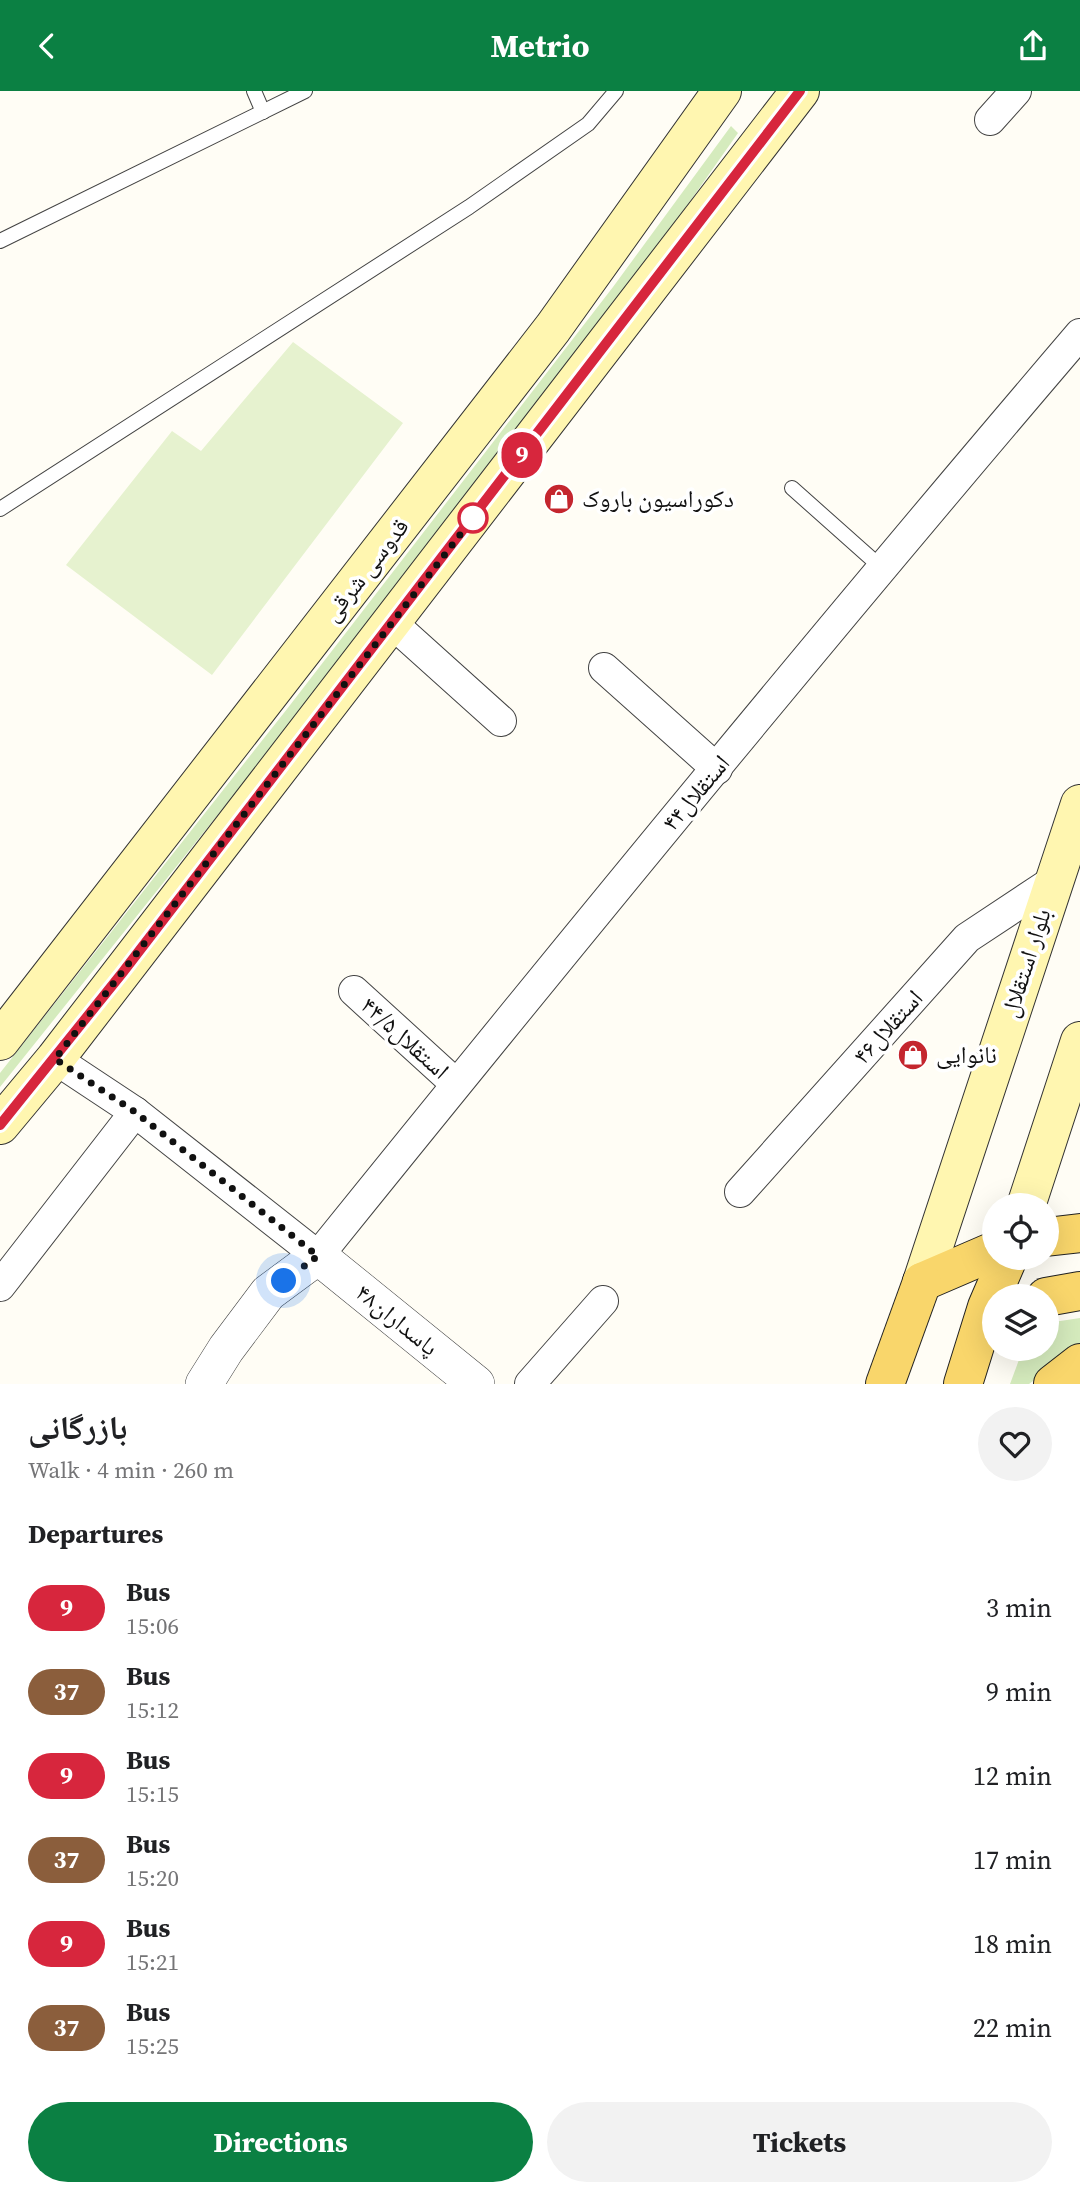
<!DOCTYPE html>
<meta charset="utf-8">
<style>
:root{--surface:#fff;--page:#f2f2f2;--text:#202124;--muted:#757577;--accent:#0b8043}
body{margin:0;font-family:"Source Serif 4","Noto Naskh Arabic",serif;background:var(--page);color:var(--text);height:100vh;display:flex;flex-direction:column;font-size:26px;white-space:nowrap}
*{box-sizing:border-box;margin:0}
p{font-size:23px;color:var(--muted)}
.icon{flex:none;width:38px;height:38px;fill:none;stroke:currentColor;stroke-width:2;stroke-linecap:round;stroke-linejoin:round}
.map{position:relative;height:1293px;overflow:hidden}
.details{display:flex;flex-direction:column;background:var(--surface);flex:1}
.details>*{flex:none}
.badge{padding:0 14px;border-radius:23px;font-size:24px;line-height:46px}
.buttons{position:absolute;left:982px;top:1102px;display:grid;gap:14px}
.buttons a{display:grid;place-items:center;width:77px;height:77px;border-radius:50%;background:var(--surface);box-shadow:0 7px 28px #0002;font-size:35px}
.you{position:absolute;width:35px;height:35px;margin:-18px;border:5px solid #fff;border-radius:50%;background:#1a73e8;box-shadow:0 0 0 10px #1a73e833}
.map>.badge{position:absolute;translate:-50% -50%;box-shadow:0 0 0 4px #fff}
h2{padding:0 28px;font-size:26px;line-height:63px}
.round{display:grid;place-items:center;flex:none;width:74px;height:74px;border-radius:37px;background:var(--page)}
.head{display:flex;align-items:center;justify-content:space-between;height:119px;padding:0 28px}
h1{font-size:33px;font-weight:700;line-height:52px}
.action{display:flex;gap:14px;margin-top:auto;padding:14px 28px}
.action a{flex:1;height:80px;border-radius:42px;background:var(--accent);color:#fff;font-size:28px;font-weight:700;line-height:80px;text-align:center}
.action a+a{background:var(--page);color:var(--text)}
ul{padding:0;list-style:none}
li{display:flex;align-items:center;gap:21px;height:84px;padding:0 28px}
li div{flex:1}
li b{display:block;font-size:26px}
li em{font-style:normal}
li .badge{min-width:77px;font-weight:700;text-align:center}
header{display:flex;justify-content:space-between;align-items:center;height:91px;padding:0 28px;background:var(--accent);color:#fff;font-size:32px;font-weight:700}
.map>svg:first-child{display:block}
.green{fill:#d5ebbd}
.pitch{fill:#e6f2cf}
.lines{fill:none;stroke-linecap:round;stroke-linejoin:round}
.service-casing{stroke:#444;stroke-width:16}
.minor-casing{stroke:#444;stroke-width:32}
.tertiary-casing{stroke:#444;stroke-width:38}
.secondary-casing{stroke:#333;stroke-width:40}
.primary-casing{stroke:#222;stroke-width:40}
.service{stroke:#fff;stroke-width:14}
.minor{stroke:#fff;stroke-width:30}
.tertiary{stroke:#fff;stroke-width:37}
.secondary{stroke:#fff6b0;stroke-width:38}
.primary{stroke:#f9d66b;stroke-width:38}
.line-casing{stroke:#fff;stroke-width:16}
.line{stroke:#d7263d;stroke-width:10}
.walk{stroke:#111;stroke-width:7;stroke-dasharray:0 12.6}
.stop-dot{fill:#fff;stroke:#d7263d;stroke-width:3.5}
.labels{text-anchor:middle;stroke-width:7;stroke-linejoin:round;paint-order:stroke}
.poi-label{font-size:24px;fill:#111;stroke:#fff;text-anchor:start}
.street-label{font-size:24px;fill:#111;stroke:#fff}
</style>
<header><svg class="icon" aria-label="back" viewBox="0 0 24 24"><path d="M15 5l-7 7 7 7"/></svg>Metrio<svg class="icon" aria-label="share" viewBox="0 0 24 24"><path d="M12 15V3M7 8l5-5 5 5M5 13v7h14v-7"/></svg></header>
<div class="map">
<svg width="1080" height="1293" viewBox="0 0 1080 1293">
<rect width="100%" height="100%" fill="#fffdf5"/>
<g class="green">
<path d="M731 35 738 42 622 207 320 596 0 996V982L287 618 613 196Z"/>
<path d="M1080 1227V1255L1029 1293H1010L1023 1258H1046L1047 1232Z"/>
</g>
<path class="pitch" d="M293 251 403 332 212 584 66 474 172 340 201 360Z"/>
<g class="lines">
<g class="service-casing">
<g id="service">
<path d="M254 0 263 21"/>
<path d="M0 150 305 0"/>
<path d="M792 397 883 478"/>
<path d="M0 418 469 116 588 33 616 0"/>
</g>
</g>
<g class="minor-casing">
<g id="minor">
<path d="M990 29 1016 0"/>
<path d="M392 532 501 630"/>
<path d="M604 577 717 678"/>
<path d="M354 900 456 993"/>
<path d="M55 968 135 1021 318 1165C568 855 821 546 1080 243"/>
<path d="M740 1101 967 847 1053 790"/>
<path d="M0 1195 135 1021"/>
<path d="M530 1293 603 1210"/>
</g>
</g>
<g class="tertiary-casing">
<path id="tertiary" d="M204 1293 226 1258 268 1202 318 1165 476 1293"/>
</g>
<g class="secondary-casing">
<g id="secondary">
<path d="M0 950 553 237 722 0"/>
<path d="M0 1034 55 968 800 0"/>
<path d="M1026 1115 1080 950"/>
<path d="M922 1191 1080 713"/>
</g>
</g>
<g class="primary-casing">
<g id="primary">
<path d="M1046 1146 1080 1142"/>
<path d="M922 1191 994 1160"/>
<path d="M1046 1206 1080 1200"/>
<path d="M885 1293 922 1191"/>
<path d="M963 1293 987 1216 1008 1167"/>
<path d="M1053 1293 1080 1272"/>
</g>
</g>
<use href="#service" class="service"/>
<use href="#minor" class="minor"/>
<use href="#tertiary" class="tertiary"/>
<use href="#secondary" class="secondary"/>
<use href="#primary" class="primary"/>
</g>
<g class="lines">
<g class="line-casing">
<path id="line" d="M0 1034 123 881 800 0"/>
</g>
<use href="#line" class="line"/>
<path class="walk" d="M284 1190 318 1165 135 1021 55 968 473 427"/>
</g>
<defs>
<g id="shop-disc" transform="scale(1.575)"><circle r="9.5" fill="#c4262e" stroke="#fff"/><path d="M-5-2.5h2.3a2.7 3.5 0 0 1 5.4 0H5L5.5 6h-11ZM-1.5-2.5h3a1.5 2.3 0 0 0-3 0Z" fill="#fff"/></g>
</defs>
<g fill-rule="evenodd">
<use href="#shop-disc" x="559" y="408"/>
<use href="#shop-disc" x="913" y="964"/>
</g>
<circle class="stop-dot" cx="473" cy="427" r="14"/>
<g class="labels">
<g class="poi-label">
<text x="582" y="416">دکوراسیون باروک</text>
<text x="936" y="972">نانوایی</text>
</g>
<g class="street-label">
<text transform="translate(366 479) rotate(-52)" y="8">قدوسی شرقی</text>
<text transform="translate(696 702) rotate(-50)" y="8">استقلال۴۴</text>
<text transform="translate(1026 872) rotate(-72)" y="8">بلوار استقلال</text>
<text transform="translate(888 936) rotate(-48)" y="8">استقلال۴۶</text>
<text transform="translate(405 947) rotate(42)" y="8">استقلال۴۴/۵</text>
<text transform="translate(397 1229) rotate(39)" y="8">پاسداران۴۸</text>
</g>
</g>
</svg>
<div class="buttons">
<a><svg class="icon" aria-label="locate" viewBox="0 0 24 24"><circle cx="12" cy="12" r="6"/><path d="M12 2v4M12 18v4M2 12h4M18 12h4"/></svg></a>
<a><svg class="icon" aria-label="layers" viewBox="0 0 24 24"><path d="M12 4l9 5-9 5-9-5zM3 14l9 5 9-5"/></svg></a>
</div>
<div class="you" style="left:284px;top:1190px"></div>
<b class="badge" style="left:522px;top:364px;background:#d7263d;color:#fff">9</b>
</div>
<section class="details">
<div class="head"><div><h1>بازرگانی</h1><p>Walk · 4 min · 260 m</p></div><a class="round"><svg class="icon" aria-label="heart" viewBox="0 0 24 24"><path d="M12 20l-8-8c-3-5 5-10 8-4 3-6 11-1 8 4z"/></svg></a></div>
<h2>Departures</h2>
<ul>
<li><span class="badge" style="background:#d7263d;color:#fff">9</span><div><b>Bus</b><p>15:06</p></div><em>3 min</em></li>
<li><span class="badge" style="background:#8b5e3c;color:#fff">37</span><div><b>Bus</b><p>15:12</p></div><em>9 min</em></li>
<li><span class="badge" style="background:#d7263d;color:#fff">9</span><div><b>Bus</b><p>15:15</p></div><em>12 min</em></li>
<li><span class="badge" style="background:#8b5e3c;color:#fff">37</span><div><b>Bus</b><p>15:20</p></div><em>17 min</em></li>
<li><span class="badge" style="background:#d7263d;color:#fff">9</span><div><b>Bus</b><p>15:21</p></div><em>18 min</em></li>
<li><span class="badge" style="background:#8b5e3c;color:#fff">37</span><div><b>Bus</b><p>15:25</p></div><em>22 min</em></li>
</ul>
<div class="action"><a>Directions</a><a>Tickets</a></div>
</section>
